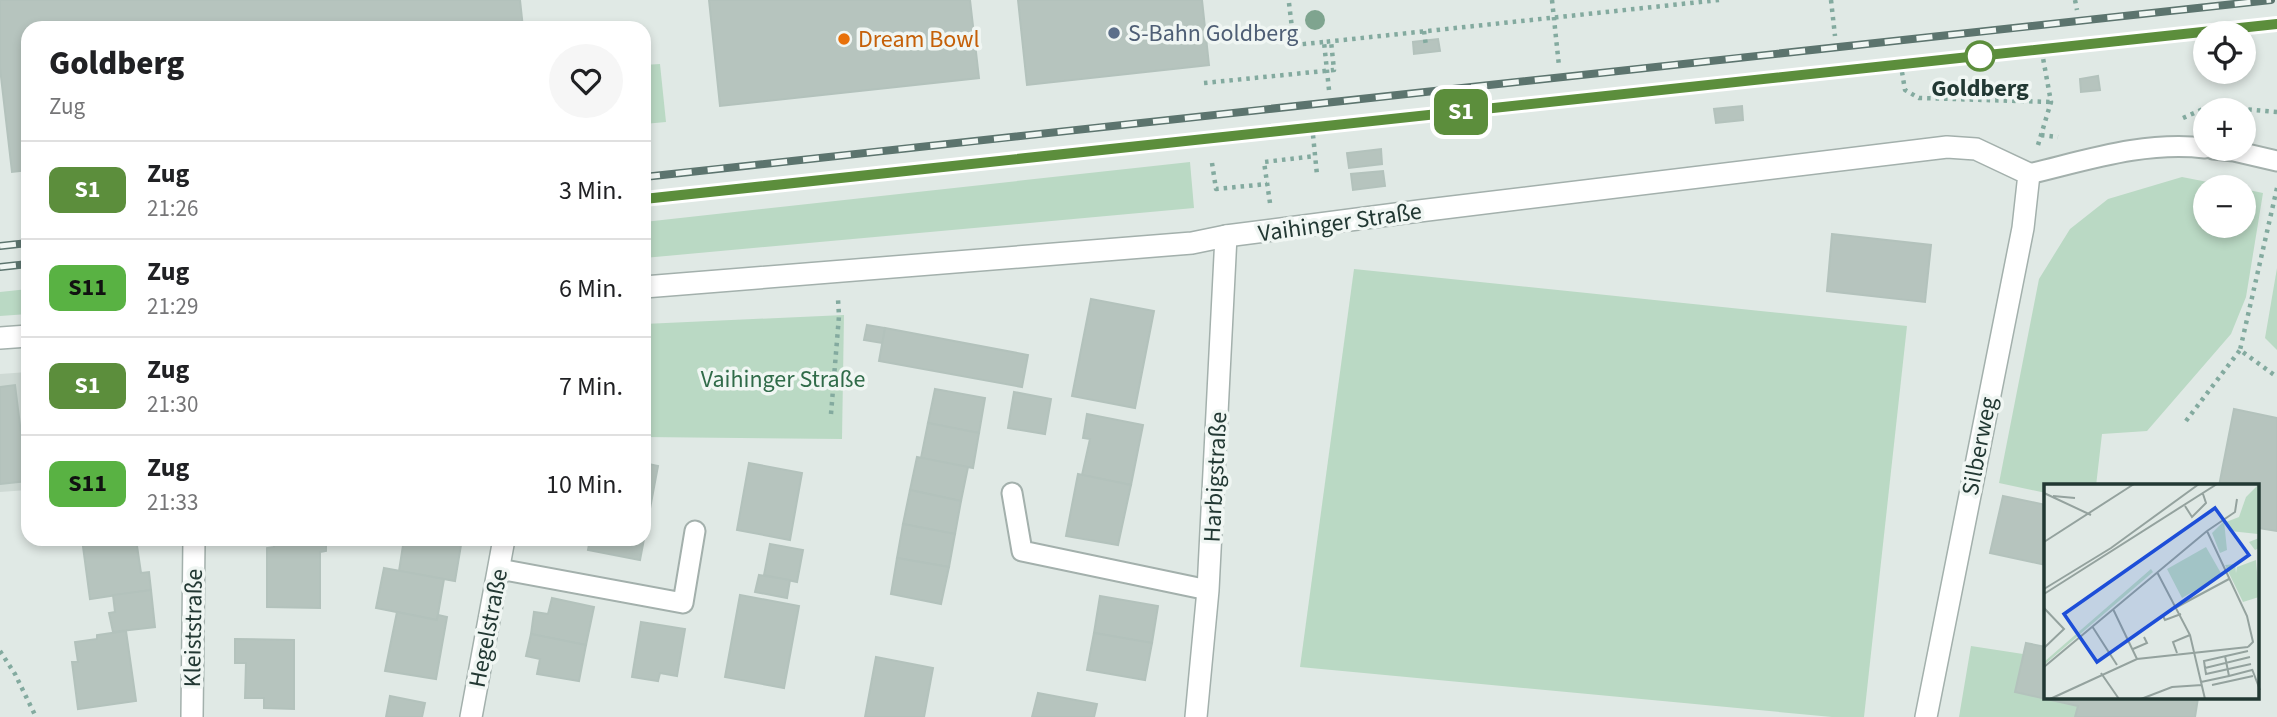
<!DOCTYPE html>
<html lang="de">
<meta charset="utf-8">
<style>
:root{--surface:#fff;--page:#f6f6f6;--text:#202124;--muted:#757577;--line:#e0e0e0}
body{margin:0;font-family:"Source Sans 3",sans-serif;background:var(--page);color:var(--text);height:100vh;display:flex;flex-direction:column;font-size:26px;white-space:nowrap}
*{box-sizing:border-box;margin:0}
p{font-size:23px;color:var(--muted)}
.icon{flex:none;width:38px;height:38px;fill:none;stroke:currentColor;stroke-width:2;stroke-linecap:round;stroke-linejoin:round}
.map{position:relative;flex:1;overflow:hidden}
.panel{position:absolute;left:21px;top:21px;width:630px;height:525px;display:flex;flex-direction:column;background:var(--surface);border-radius:21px;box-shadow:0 4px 10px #0003}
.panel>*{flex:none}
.badge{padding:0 14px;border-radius:10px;font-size:24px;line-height:46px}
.controls{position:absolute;left:2193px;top:21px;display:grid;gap:14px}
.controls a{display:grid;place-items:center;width:63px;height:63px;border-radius:50%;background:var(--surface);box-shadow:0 4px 10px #0003;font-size:35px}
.map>.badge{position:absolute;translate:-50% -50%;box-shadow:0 0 0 4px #fff}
.round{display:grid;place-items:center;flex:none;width:74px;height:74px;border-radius:37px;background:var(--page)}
.summary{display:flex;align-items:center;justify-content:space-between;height:119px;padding:0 28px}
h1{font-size:33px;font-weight:800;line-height:52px}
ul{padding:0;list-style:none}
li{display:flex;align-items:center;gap:21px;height:98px;padding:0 28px;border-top:2px solid var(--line)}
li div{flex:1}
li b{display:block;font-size:26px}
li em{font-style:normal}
li .badge{min-width:77px;font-weight:700;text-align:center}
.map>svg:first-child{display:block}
.built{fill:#ced9d4}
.green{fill:#bad9c4}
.building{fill:#b6c4be;stroke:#b3c2bc;stroke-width:2}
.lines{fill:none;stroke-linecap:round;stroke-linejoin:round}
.lane-casing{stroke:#a3b0ac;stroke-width:23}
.street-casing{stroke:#a3b0ac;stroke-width:24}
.path{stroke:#83aa9f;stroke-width:4.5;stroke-dasharray:3.5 5;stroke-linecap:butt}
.lane{stroke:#fff;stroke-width:19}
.street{stroke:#fff;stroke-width:21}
.rail-casing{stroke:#5c746e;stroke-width:8}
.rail{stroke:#f0f6f3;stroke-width:5;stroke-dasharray:16;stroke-linecap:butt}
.tree{fill:#7fa48f}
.line-casing{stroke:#fff;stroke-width:16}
.line{stroke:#5c8e3c;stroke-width:10}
.service-dot{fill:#5c6f8a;stroke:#f0f6f3;stroke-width:2.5}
.food-dot{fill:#e8710a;stroke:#f0f6f3;stroke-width:2.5}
.stop-dot{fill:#fff;stroke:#5c8e3c;stroke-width:3.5}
.labels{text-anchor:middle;stroke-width:7;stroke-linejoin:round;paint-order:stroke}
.service-label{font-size:24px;fill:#4e5e75;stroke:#f0f6f3;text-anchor:start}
.food-label{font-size:24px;fill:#c56008;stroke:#f0f6f3;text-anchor:start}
.stop-label{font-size:24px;font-weight:bold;fill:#223833;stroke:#f0f6f3}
.street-label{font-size:24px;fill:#223833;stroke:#f0f6f3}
.park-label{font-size:24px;fill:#306b49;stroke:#f0f6f3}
.inset-road{fill:none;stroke:#94a29e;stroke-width:2}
.view{fill:#1d4ed8;fill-opacity:0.15;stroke:#1d4ed8;stroke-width:3.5}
.inset-edge{fill:none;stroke:#223833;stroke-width:3.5}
</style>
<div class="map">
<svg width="2277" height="717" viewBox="0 0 2277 717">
<rect width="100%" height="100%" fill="#e0e9e5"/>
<path class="built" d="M28 372V490L0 492V374Z"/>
<g class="green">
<path d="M660 64 666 122 644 124V65Z"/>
<path d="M1190 162 1194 208 644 258V222Z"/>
<path d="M2182 177 2233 187H2205V226H2244V189L2263 193 2246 297 2231 334 2147 431 2102 434 2096 486H2046V493L1999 483 2039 279 2070 229 2108 199Z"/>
<path d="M2277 268V350L2265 338Z"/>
<path d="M1354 269 1907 326 1864 717H1832L1300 667Z"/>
<path d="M28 289V314L0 316V292Z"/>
<path d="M844 315 842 439 644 437V324Z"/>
<path d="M1971 646 2023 654 2015 692 2078 706 2075 717H1959Z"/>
</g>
<g class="building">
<path d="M0 0H520L523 28H28V170L12 172 0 68Z"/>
<path d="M709 0H970L979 78 720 106Z"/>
<path d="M1018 0H1202L1209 65 1027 85Z"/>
<path d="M1438 39 1440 51 1414 54 1413 42Z"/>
<path d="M2098 76 2100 90 2081 92 2080 79Z"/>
<path d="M1742 106 1743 120 1716 123 1714 109Z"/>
<path d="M1381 149 1382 164 1349 168 1347 153Z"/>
<path d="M1383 171 1385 186 1353 190 1351 174Z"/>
<path d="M1832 234 1931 245 1925 302 1827 291Z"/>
<path d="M1091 299 1154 311 1135 408 1072 396Z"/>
<path d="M867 325 885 328 883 343 864 340Z"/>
<path d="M885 328 1028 355 1022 387 879 361Z"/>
<path d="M15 385 27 481 0 484V387Z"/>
<path d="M935 389 985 398 979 433 928 423Z"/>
<path d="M1014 392 1051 399 1045 434 1008 428Z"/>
<path d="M2234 409 2277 418V531L2258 528V486H2219Z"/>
<path d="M1087 414 1143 425 1131 485 1082 475 1090 439 1083 438Z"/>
<path d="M928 423 979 433 973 468 921 458Z"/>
<path d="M917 457 968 467 961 501 910 490Z"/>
<path d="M644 463 658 466 649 514 644 513Z"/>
<path d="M749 463 802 473 790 540 737 530Z"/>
<path d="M1078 474 1131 485 1118 545 1066 536Z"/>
<path d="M910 490 961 501 955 534 903 524Z"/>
<path d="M2003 496 2046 505V565L1990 553Z"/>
<path d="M644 513 649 514 644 538Z"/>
<path d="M903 524 955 534 949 567 897 558Z"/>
<path d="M82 539H136L141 573 149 572 151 590 90 599Z"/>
<path d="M274 539H326V551L320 552V608L267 607V548L274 547Z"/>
<path d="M404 539H462L455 581 399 571Z"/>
<path d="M590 539H644L640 560 588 550Z"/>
<path d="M770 544 803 550 797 582 764 575Z"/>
<path d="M897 558 949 567 941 604 891 594Z"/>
<path d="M384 568 444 579 437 620 376 608Z"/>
<path d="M759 575 790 580 787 598 755 592Z"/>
<path d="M151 590 155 627 113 632 109 613 115 612 113 595Z"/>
<path d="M740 595 799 606 784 688 725 677Z"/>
<path d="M1100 596 1158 606 1152 643 1094 633Z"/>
<path d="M552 598 594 607 586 645 531 634 534 612 548 614Z"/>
<path d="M397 612 437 620 438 615 447 617 436 679 385 671Z"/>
<path d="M641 622 685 629 677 676 660 673 658 681 632 677Z"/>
<path d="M126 631 136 701 78 709 72 662H78L75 642 97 639V635Z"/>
<path d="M1094 633 1152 643 1145 680 1087 670Z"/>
<path d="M531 634 586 645 579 681 537 674 540 659 526 656Z"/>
<path d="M235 639 294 640V709L264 708V698H245L246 663H235Z"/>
<path d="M2026 643 2046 647V698H2198L2195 717H2075L2078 706 2015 692Z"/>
<path d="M876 657 933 668 924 717H865Z"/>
<path d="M1038 693 1097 704 1094 717H1032Z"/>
<path d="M390 696 425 703 422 717H386Z"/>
</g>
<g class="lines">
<g class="lane-casing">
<g id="lane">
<path d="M2213 149 2234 151 2277 161"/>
<path d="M2029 174C2088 160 2144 141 2205 148"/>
<path d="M1012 493 1022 551 1208 590"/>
<path d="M499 569 683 603 695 531"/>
</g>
</g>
<g class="street-casing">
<g id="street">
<path d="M644 287 1192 243 1226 236 1419 211 1947 147 1976 149 2029 174 2023 228 1926 717"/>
<path d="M0 338 28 336"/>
<path d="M192 717 194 539"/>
<path d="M471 717 504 539"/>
<path d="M1196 717 1208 590 1226 236"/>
</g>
</g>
<g class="path">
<path d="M1552 0 1559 66"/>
<path d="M1831 0 1835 36"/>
<path d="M2075 0 2077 10"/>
<path d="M1289 3 1294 45 1324 42"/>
<path d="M1424 31 1426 46"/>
<path d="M1902 72 1905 90 1919 98 2051 102"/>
<path d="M1204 83 1334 70 1331 41"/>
<path d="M1329 90 1324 42 1719 0"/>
<path d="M2183 118 2210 106 2277 112"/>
<path d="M1313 135 1317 175"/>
<path d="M2041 135 2058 137"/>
<path d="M2038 145 2051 102 2043 58"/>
<path d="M1212 163 1216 189 1267 184"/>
<path d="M2277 188 2240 350 2277 377"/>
<path d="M1270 203 1264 162 1315 156"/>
<path d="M831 414 839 316 838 299"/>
<path d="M2186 421 2240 350"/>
<path d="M0 651 15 674 36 717"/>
</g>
<use href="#lane" class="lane"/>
<use href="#street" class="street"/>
<g class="rail-casing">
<g id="rail">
<path d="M644 177 2271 0"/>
<path d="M644 199 2277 24"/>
<path d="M0 246 28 243"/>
<path d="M0 267 28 264"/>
</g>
</g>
<use href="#rail" class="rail"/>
</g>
<circle class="tree" cx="1315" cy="20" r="10"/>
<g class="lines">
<g class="line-casing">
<path id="line" d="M644 199 2277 24"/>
</g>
<use href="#line" class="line"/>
</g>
<circle class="service-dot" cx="1114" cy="33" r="7"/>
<circle class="food-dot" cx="844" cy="39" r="7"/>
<circle class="stop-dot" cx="1980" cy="56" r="14"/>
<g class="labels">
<g class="service-label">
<text x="1128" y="41">S-Bahn Goldberg</text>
</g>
<g class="food-label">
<text x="858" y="47">Dream Bowl</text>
</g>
<g class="stop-label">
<text x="1980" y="96">Goldberg</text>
</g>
<g class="street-label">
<text transform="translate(1340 222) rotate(-8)" y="8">Vaihinger Straße</text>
<text transform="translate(1979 446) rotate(-79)" y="8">Silberweg</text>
<text transform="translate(1215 477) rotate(-87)" y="8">Harbigstraße</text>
<text transform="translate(193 628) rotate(-89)" y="8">Kleiststraße</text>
<text transform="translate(488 628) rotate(-79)" y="8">Hegelstraße</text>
</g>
<g class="park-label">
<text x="783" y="387">Vaihinger Straße</text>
</g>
</g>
<g transform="translate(2044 484)">
<rect width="215" height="215" fill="#e0e9e5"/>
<path d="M215 0V64L211 66 205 58 215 54 214 50 186 47 182 38 195 33 202 13ZM180 37 183 66 176 69 168 49ZM162 63 178 91 138 114 123 85ZM212 76 215 113 199 118 181 81 191 80 192 89 193 83ZM107 85 109 88 0 181V178Z" fill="#bad9c4"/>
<path class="inset-road" d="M0 9 47 31M9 12 31 14M141 22 148 33 162 19 159 10M163 47 203 132 209 158 204 163M163 47 191 28 193 15M0 58 90 0M113 88 146 151 161 215M0 105 67 64 155 0M0 110 173 0M133 123 185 95M0 124 20 145 0 164M69 125 93 175M119 132 121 136 137 130M48 142 73 181M89 165 103 159 100 153M133 169 129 158 146 151M181 172 185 192 208 186M206 173 161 184 162 190 207 180M0 183 163 47M161 184 160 177 204 167M208 185 216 206M57 189 75 215M157 198 185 192M168 201 209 192M6 215 93 175 204 163M97 215 128 203 158 201"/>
<path class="view" d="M171 24 205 71 53 178 20 130Z"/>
<rect width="215" height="215" class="inset-edge"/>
</g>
</svg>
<div class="controls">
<a><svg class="icon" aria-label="locate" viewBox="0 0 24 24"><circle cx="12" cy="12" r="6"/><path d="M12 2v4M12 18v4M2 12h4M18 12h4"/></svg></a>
<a>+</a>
<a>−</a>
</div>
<b class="badge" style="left:1461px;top:112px;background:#5c8e3c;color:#fff">S1</b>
<section class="panel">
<div class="summary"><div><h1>Goldberg</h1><p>Zug</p></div><a class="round"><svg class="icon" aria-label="heart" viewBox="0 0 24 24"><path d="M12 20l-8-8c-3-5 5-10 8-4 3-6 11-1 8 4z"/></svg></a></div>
<ul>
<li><span class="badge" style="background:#5c8e3c;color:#fff">S1</span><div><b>Zug</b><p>21:26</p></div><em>3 Min.</em></li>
<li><span class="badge" style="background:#59b243;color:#111">S11</span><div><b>Zug</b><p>21:29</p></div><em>6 Min.</em></li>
<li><span class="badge" style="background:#5c8e3c;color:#fff">S1</span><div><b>Zug</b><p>21:30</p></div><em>7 Min.</em></li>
<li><span class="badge" style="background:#59b243;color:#111">S11</span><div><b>Zug</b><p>21:33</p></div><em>10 Min.</em></li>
</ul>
</section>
</div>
